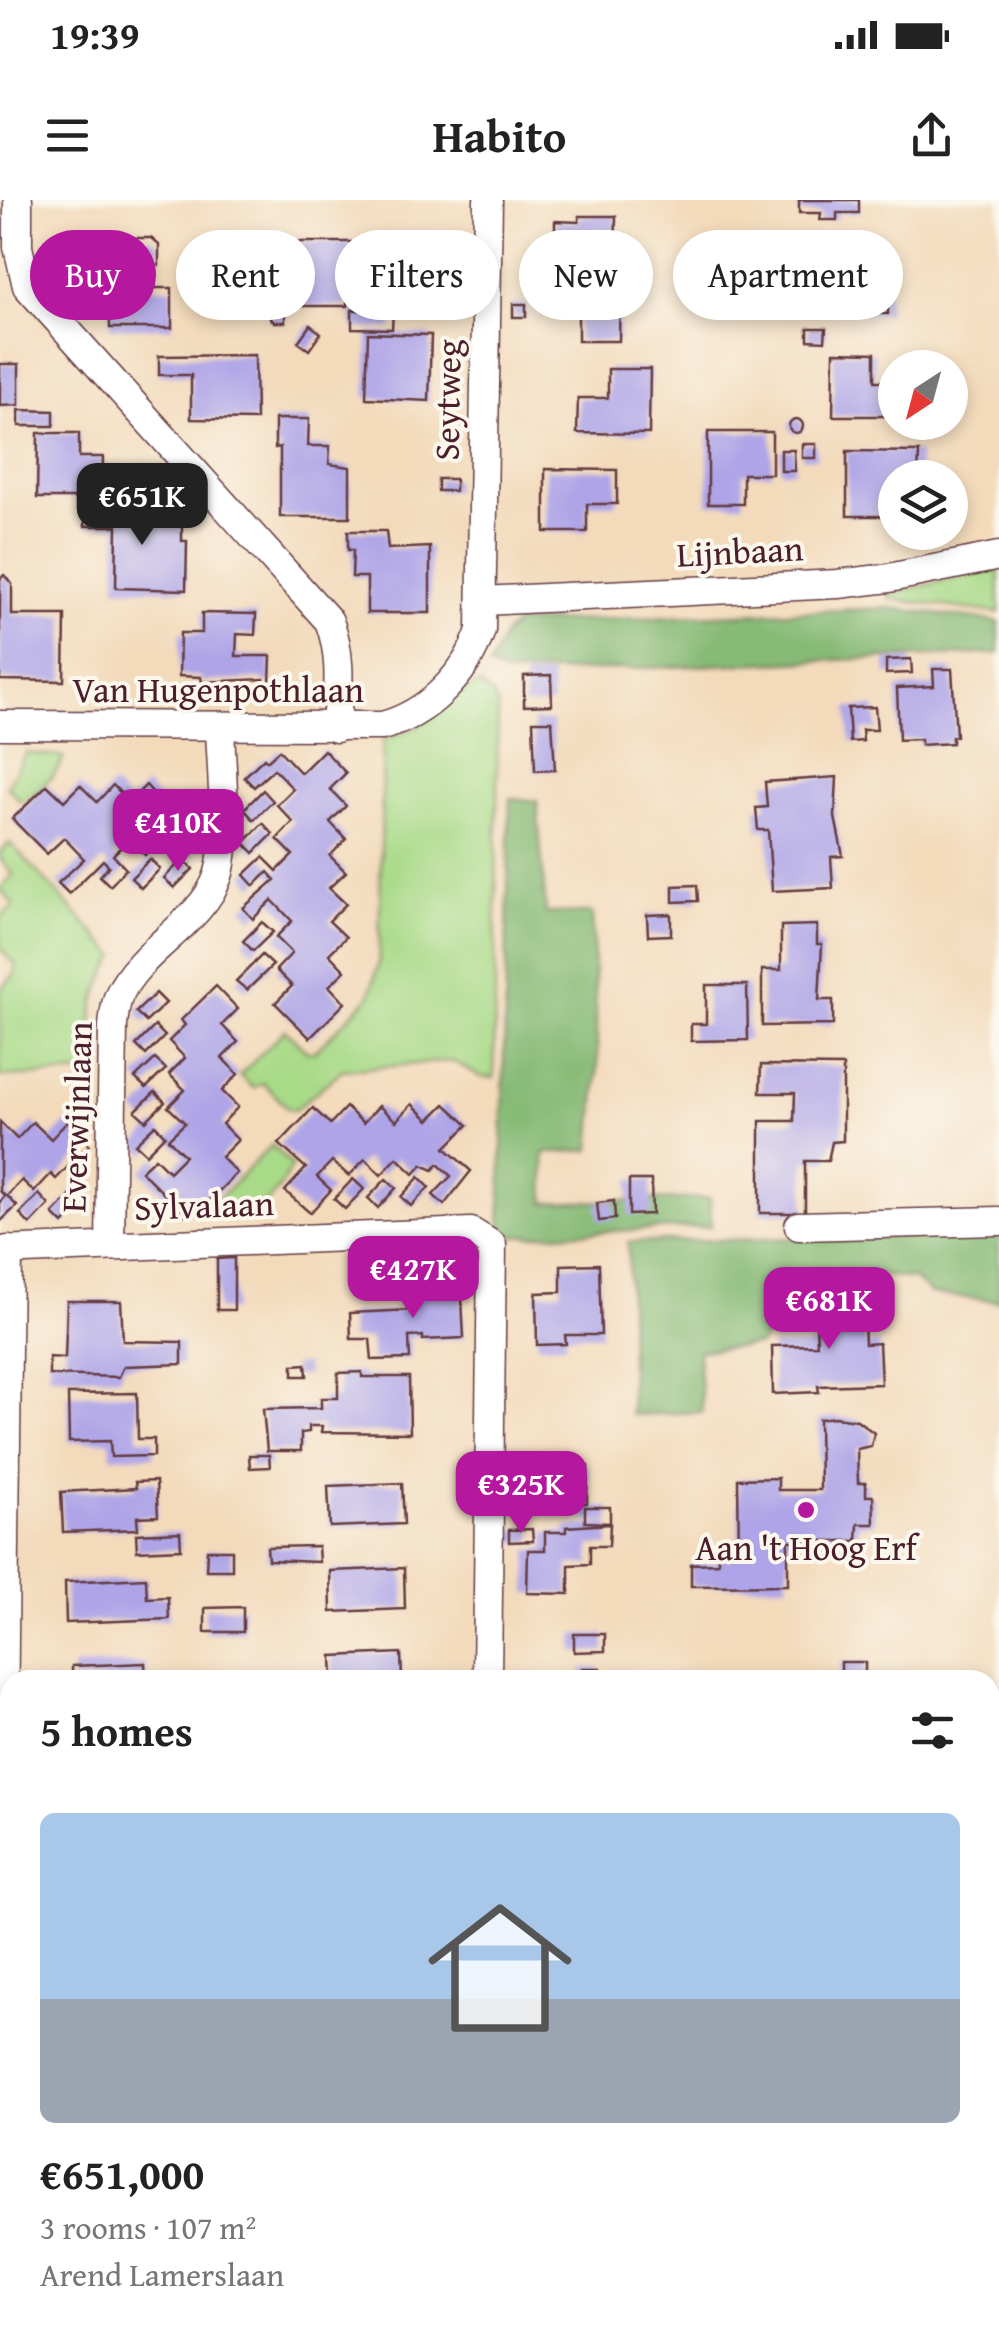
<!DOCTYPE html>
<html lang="en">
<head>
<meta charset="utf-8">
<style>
	:root { --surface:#fff; --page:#f6f6f6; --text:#222; --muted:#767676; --line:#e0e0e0; --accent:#b5179e }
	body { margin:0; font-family:"Gentium Book Plus",serif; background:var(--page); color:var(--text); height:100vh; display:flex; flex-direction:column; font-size:38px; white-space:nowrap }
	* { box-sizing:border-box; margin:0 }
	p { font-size:32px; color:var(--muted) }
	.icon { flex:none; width:55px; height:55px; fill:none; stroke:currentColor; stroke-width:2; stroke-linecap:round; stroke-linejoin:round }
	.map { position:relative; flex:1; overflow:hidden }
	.sheet { position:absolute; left:0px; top:1470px; width:1000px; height:670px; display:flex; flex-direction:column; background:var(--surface); border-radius:30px 30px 0 0; box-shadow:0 5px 15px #0003 }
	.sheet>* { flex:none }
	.hud { position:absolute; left:30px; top:30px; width:940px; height:90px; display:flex; gap:20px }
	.needle { width:65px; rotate:216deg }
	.tools { position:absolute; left:878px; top:150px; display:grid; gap:20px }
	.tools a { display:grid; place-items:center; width:90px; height:90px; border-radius:50%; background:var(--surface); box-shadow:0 5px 15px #0003; font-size:50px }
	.price { position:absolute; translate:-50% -85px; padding:0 22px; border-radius:20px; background:var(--accent); color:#fff; font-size:32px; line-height:65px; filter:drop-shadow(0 2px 5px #0008) }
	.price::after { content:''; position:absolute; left:50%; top:60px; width:30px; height:22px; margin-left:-15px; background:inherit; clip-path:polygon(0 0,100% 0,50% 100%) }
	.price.current { background:#222; color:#fff }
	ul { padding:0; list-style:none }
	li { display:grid; align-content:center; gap:20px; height:530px; padding:0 40px }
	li+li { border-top:2px solid var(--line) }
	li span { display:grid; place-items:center; height:310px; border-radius:15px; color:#555 }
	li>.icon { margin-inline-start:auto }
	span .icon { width:180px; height:180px; fill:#fffc; stroke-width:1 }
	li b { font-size:42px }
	h2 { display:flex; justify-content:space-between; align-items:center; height:120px; padding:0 40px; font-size:42px }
	.pill { padding:0 35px; border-radius:45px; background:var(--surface); box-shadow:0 5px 15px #0003; font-size:35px; line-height:90px }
	.pill.current { background:var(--accent); color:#fff }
	.status { display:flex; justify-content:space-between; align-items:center; height:70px; padding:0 50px; background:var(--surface); direction:ltr }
	.status svg { height:28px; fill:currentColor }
	header { display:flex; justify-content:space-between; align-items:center; height:130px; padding:0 40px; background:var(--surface); font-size:45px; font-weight:700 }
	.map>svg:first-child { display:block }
	.green { fill:#a9da88; stroke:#7a7c5a; stroke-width:2.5 }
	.forest { fill:#86ba74; stroke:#686c50; stroke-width:2.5 }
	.building { fill:#aea4e7 }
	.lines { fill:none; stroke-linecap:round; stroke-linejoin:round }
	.street-casing { stroke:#633b41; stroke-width:31 }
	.street { stroke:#fff; stroke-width:28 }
	.poi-dot { fill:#b5179e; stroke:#fbf7ec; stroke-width:4 }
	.labels { text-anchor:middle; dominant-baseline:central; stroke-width:8; stroke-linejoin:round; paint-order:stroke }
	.street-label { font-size:35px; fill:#4a1f2b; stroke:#fbf7ec }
	.poi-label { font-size:35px; fill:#4a1f2b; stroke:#fbf7ec }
</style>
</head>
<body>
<div class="status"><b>19:39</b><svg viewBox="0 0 49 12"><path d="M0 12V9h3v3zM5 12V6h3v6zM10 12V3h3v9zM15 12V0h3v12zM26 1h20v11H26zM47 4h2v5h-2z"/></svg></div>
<header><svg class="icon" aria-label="menu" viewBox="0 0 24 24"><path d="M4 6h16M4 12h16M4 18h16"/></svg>Habito<svg class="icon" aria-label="share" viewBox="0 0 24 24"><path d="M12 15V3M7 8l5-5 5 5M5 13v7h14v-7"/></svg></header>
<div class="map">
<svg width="999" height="2140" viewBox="0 0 999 2140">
	<rect width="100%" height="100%" fill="#fbf7ec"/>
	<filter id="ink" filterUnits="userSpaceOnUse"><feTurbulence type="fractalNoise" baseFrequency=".01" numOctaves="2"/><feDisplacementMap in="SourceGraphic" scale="20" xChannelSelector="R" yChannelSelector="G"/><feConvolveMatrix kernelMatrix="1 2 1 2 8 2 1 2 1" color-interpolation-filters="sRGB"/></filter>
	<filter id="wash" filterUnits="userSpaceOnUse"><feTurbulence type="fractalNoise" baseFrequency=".0048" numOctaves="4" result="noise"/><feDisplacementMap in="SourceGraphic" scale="40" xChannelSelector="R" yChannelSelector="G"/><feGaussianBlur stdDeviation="2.25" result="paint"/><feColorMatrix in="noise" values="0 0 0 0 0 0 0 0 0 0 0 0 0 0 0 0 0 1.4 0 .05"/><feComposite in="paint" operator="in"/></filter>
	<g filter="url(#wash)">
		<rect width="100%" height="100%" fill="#f3dabb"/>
		<g class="green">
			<polygon points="991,371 999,371 999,413 890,399 889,393"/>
			<path d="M480 485 493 495 498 507 494 878 481 877 452 861 342 870 295 910 289 909 263 883 253 888 240 875 285 830 308 852H314L369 797 379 762 383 539C400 535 414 530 428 520 445 508 459 487 480 485Z"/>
			<path d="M26 553 64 557C56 576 39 592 21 602L7 586Z"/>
			<path d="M10 643 116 756C88 801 91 822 92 873L0 877V790L15 774 16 765 0 749V718L14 705 0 689 13 674 0 659V652Z"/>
			<path d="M272 945 292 965C283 985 264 1016 238 1013 231 1013 222 1005 215 1002Z"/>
		</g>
		<g class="forest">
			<polygon points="889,408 999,422 999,453 505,474 489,467 505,433 517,423"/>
			<polygon points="510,598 537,601 546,713 592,713 598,866 591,950 544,953 545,1003 710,998 711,1026 500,1037"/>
			<polygon points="999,1034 999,1101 931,1094 914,1079 819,1068 775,1078 779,1119 759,1145 698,1151 702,1212 631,1215 628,1042"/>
		</g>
		<g id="blocks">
			<g class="building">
				<polygon points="799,0 859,0 859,13 837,13 837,20 820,20 821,13 799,13"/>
				<polygon points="579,16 616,16 615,59 628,59 627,83 620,83 619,141 578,141 578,80 582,80 582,61 555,60 555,21 579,22"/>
				<polygon points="125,38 151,38 159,45 159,65 154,65 154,88 172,88 172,128 110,128 109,46 125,46"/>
				<polygon points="284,42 351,42 347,106 285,106 285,122 274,122 259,105 259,85 284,85"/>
				<polygon points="817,49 859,50 858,77 888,78 888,114 816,112"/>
				<rect x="513" y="104" width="13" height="13"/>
				<polygon points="352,110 393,110 392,129 352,128"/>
				<polygon points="310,125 321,133 309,150 298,142"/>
				<polygon points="808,128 826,128 825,141 808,140"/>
				<polygon points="368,133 431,135 429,201 366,198"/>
				<polygon points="834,152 875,153 875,181 895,181 895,216 833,216"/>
				<polygon points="255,155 256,220 191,219 191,175 159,175 159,156"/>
				<polygon points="0,164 19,164 19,205 0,206"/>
				<polygon points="608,169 650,169 649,234 577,233 578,198 608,198"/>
				<polygon points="19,210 54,211 54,226 19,226"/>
				<circle cx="796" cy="226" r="7"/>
				<polygon points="275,219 309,219 308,246 330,246 329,264 350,267 350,317 280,317 280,247 275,248"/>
				<polygon points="708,232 772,232 772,274 743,274 743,304 708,304"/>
				<polygon points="38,233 79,233 79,257 103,257 102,298 37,298"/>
				<rect x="802" y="244" width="14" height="14"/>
				<polygon points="781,250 794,250 795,271 781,271"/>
				<polygon points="847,251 919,252 918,278 895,278 895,287 889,287 889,316 847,316"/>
				<polygon points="545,269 617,270 617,304 587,304 587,332 545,332"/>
				<rect x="438" y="279" width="17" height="12"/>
				<polygon points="85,302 137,303 137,325 182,326 182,341 187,341 186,390 116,388 117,326 85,326"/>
				<polygon points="348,331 386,331 388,349 430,347 430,413 367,413 367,377 352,377 353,350 348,350"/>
				<polygon points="4,375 12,384 12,415 65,415 64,481 0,480 0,379"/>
				<polygon points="202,413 256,414 255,435 237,434 236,456 271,456 270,483 264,483 264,479 202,482 201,477 179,476 180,433 202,433"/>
				<polygon points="911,459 912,473 886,474 886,460"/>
				<polygon points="933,469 952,469 956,536 952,537 952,543 921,545 921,539 899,540 897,488 934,486"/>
				<polygon points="551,475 552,505 524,506 524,476"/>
				<polygon points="875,507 877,530 862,530 863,541 850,542 848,508"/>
				<polygon points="533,521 552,521 555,570 535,571"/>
				<polygon points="279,550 301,573 324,550 346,573 330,589 346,606 330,622 346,639 330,656 346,672 329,688 346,704 329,721 346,737 329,754 345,771 329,786 345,803 310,838 275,803 292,786 276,770 292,753 276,737 292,721 272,700 253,719 243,708 275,680 268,672 254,686 244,675 263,657 277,671 293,655 277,639 293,622 277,605 293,589 274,569 254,587 244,577 264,558 267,561"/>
				<polygon points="837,577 835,617 843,656 831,657 833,688 772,691 768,630 758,630 756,608 767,607 765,582"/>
				<polygon points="47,585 64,601 80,585 97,602 113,585 129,602 146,585 162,603 168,598 190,620 162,648 157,644 145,655 129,639 113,655 126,669 110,686 100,676 109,666 103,660 69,694 58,683 84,659 64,638 47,654 12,619"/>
				<polygon points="263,590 273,601 254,620 244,609"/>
				<polygon points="263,623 273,634 254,653 244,643"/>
				<polygon points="150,659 160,669 141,688 131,678"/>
				<polygon points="183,659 193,669 174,688 164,678"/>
				<polygon points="697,685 698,701 673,702 673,686"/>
				<polygon points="671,714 671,735 648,736 647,715"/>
				<polygon points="262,722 273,732 253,751 243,741"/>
				<polygon points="817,725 817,744 822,744 819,800 833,800 833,825 762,826 762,770 781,770 781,726"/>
				<polygon points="262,755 273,765 247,790 236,781"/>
				<polygon points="706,785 747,785 748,840 691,841 691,824 706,824"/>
				<polygon points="216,786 238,809 222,825 238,842 222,858 238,874 222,891 238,907 222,924 238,940 221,957 237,973 203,1007 197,1002 185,1015 141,971 155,958 169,972 185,956 168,939 185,923 168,907 185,890 169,874 185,858 169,841 185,825 181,820"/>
				<polygon points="156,793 166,803 146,822 136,812"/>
				<polygon points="155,826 165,836 146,855 136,845"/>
				<polygon points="155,859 166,869 146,888 135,878"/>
				<polygon points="761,865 843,866 843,941 832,942 828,961 805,961 805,1013 760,1013 760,921 794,921 795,893 760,893"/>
				<polygon points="155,892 165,902 146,921 135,911"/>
				<polygon points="412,904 429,920 445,904 468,925 445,948 471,971 444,1005 433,995 451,976 438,964 433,970 422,965 414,974 397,958 381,975 365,959 349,976 332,961 317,977 331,990 310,1013 285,991 306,968 279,944 313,908 330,924 346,907 363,923 379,906 396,921"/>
				<polygon points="0,922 17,939 33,922 51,939 67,922 89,945 56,979 51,974 34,992 22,980 7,996 17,1006 0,1022 0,1002 5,996 0,991"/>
				<polygon points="155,925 165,935 146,954 135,944"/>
				<polygon points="419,977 429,987 411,1006 401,997"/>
				<polygon points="353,979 364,989 345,1009 334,999"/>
				<polygon points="386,979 396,988 378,1008 368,998"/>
				<polygon points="629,980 651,980 652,1014 629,1015"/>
				<polygon points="39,994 49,1005 30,1025 20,1014"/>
				<polygon points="72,994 82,1005 63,1024 53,1014"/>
				<polygon points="614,1001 615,1019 599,1021 597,1003"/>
				<polygon points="234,1058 234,1110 217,1110 217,1059"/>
				<polygon points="599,1064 601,1135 565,1135 566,1144 537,1145 536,1093 561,1092 561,1065"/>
				<polygon points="461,1079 464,1138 423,1140 423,1136 409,1137 410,1159 372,1160 370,1139 351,1139 350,1113 412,1110 412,1100 421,1097 421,1081"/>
				<polygon points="863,1097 865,1144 879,1143 881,1184 818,1186 819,1192 773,1194 772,1146 817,1145 815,1099"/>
				<polygon points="67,1101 121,1101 123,1141 182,1142 182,1164 124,1166 119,1177 49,1175 49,1157 65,1158"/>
				<polygon points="306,1164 307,1176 293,1176 293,1165"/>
				<polygon points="362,1172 362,1177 409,1177 410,1233 321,1232 322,1226 309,1226 309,1232 301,1233 301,1251 267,1251 263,1209 321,1208 321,1198 338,1198 338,1173"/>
				<polygon points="137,1193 138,1239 154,1239 154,1256 111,1257 110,1241 69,1242 68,1194"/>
				<polygon points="834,1217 857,1220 874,1233 871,1246 857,1249 858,1283 866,1283 866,1296 873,1296 874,1324 858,1324 857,1341 788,1341 788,1385 691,1386 691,1364 718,1363 718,1354 739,1354 738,1279 778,1278 778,1290 820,1290 819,1219"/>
				<polygon points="249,1255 269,1255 270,1267 250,1268"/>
				<polygon points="527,1266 588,1266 587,1303 527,1304"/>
				<polygon points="156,1281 158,1316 137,1317 138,1329 63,1332 61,1292 136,1288 135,1282"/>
				<polygon points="402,1283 404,1324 330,1327 328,1286"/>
				<polygon points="585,1307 610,1307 610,1323 585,1322"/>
				<polygon points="610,1324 609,1346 590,1346 590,1364 569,1365 569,1394 527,1393 528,1350 545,1350 545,1332 566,1332 566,1327"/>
				<polygon points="532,1329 533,1341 509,1342 509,1330"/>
				<polygon points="180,1332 181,1349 137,1351 136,1334"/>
				<polygon points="318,1346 319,1362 268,1360 267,1347"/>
				<polygon points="207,1350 232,1350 232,1370 206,1370"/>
				<polygon points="404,1368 405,1409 331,1412 330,1371"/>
				<polygon points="146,1378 147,1398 168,1397 169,1419 66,1423 65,1382"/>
				<polygon points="243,1407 243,1432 205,1432 205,1408"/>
				<polygon points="574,1434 605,1434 605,1451 574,1452"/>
				<polygon points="401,1453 402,1480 333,1480 332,1456"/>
				<rect x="841" y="1462" width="24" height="18"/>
				<polygon points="145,1463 146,1480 72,1480 72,1466"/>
				<rect x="582" y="1468" width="18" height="12"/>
				<rect x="0" y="1700" width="10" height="88"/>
				<polygon points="0,1996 10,1996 10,2061 0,2060"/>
				<polygon points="902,2135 916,2135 916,2140 881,2140 881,2136"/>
			</g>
		</g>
	</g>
	<g filter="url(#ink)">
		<use href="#blocks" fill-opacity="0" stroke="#633b41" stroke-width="2.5"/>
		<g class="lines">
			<g class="street-casing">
				<g id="street">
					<path d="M18 0V47L27 86 329 421C343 457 338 491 336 528"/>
					<polyline points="482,401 838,384 889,378 999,356"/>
					<path d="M0 525 382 526C427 514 466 476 481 430L488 0"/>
					<polyline points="799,1026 999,1021"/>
					<path d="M110 1046 113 826C114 816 115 804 119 795 140 749 202 723 218 676 229 644 221 565 220 528"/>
					<polyline points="0,1051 471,1032 492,1045 487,1480"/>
					<polyline points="2,1632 8,1050"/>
					<polyline points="990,2087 999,2086"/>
					<polyline points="0,2133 77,2130"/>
				</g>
			</g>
			<use href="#street" class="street"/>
		</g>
	</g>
	<circle class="poi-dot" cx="806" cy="1310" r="10"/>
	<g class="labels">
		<g class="street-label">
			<text transform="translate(447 200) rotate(-89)">Seytweg</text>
			<text transform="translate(740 351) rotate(-3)">Lijnbaan</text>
			<text x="218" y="489">Van Hugenpothlaan</text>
			<text transform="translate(76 917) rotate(-88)">Everwijnlaan</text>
			<text transform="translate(204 1005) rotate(-2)">Sylvalaan</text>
		</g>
		<g class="poi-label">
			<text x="806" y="1347">Aan 't Hoog Erf</text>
		</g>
	</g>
</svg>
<div class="tools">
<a><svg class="needle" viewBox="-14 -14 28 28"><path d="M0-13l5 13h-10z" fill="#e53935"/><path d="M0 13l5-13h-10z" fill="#767676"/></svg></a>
<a><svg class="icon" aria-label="layers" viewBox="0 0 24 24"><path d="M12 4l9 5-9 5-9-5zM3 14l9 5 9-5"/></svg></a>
</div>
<b class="price current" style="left:142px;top:348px">€651K</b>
<b class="price" style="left:178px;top:674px">€410K</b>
<b class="price" style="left:413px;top:1121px">€427K</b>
<b class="price" style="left:829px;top:1152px">€681K</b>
<b class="price" style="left:521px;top:1336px">€325K</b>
<div class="hud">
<a class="pill current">Buy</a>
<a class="pill">Rent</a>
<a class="pill">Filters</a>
<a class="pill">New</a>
<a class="pill">Apartment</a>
</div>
<section class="sheet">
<h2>5 homes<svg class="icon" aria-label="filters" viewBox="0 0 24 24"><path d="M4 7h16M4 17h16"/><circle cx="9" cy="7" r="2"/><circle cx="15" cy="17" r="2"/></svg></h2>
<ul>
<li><span style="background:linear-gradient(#a9c7e8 60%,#9aa5b1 0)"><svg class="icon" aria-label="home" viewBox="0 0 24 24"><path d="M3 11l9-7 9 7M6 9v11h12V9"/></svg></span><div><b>€651,000</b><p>3 rooms · 107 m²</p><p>Arend Lamerslaan</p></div></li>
</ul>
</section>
</div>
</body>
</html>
